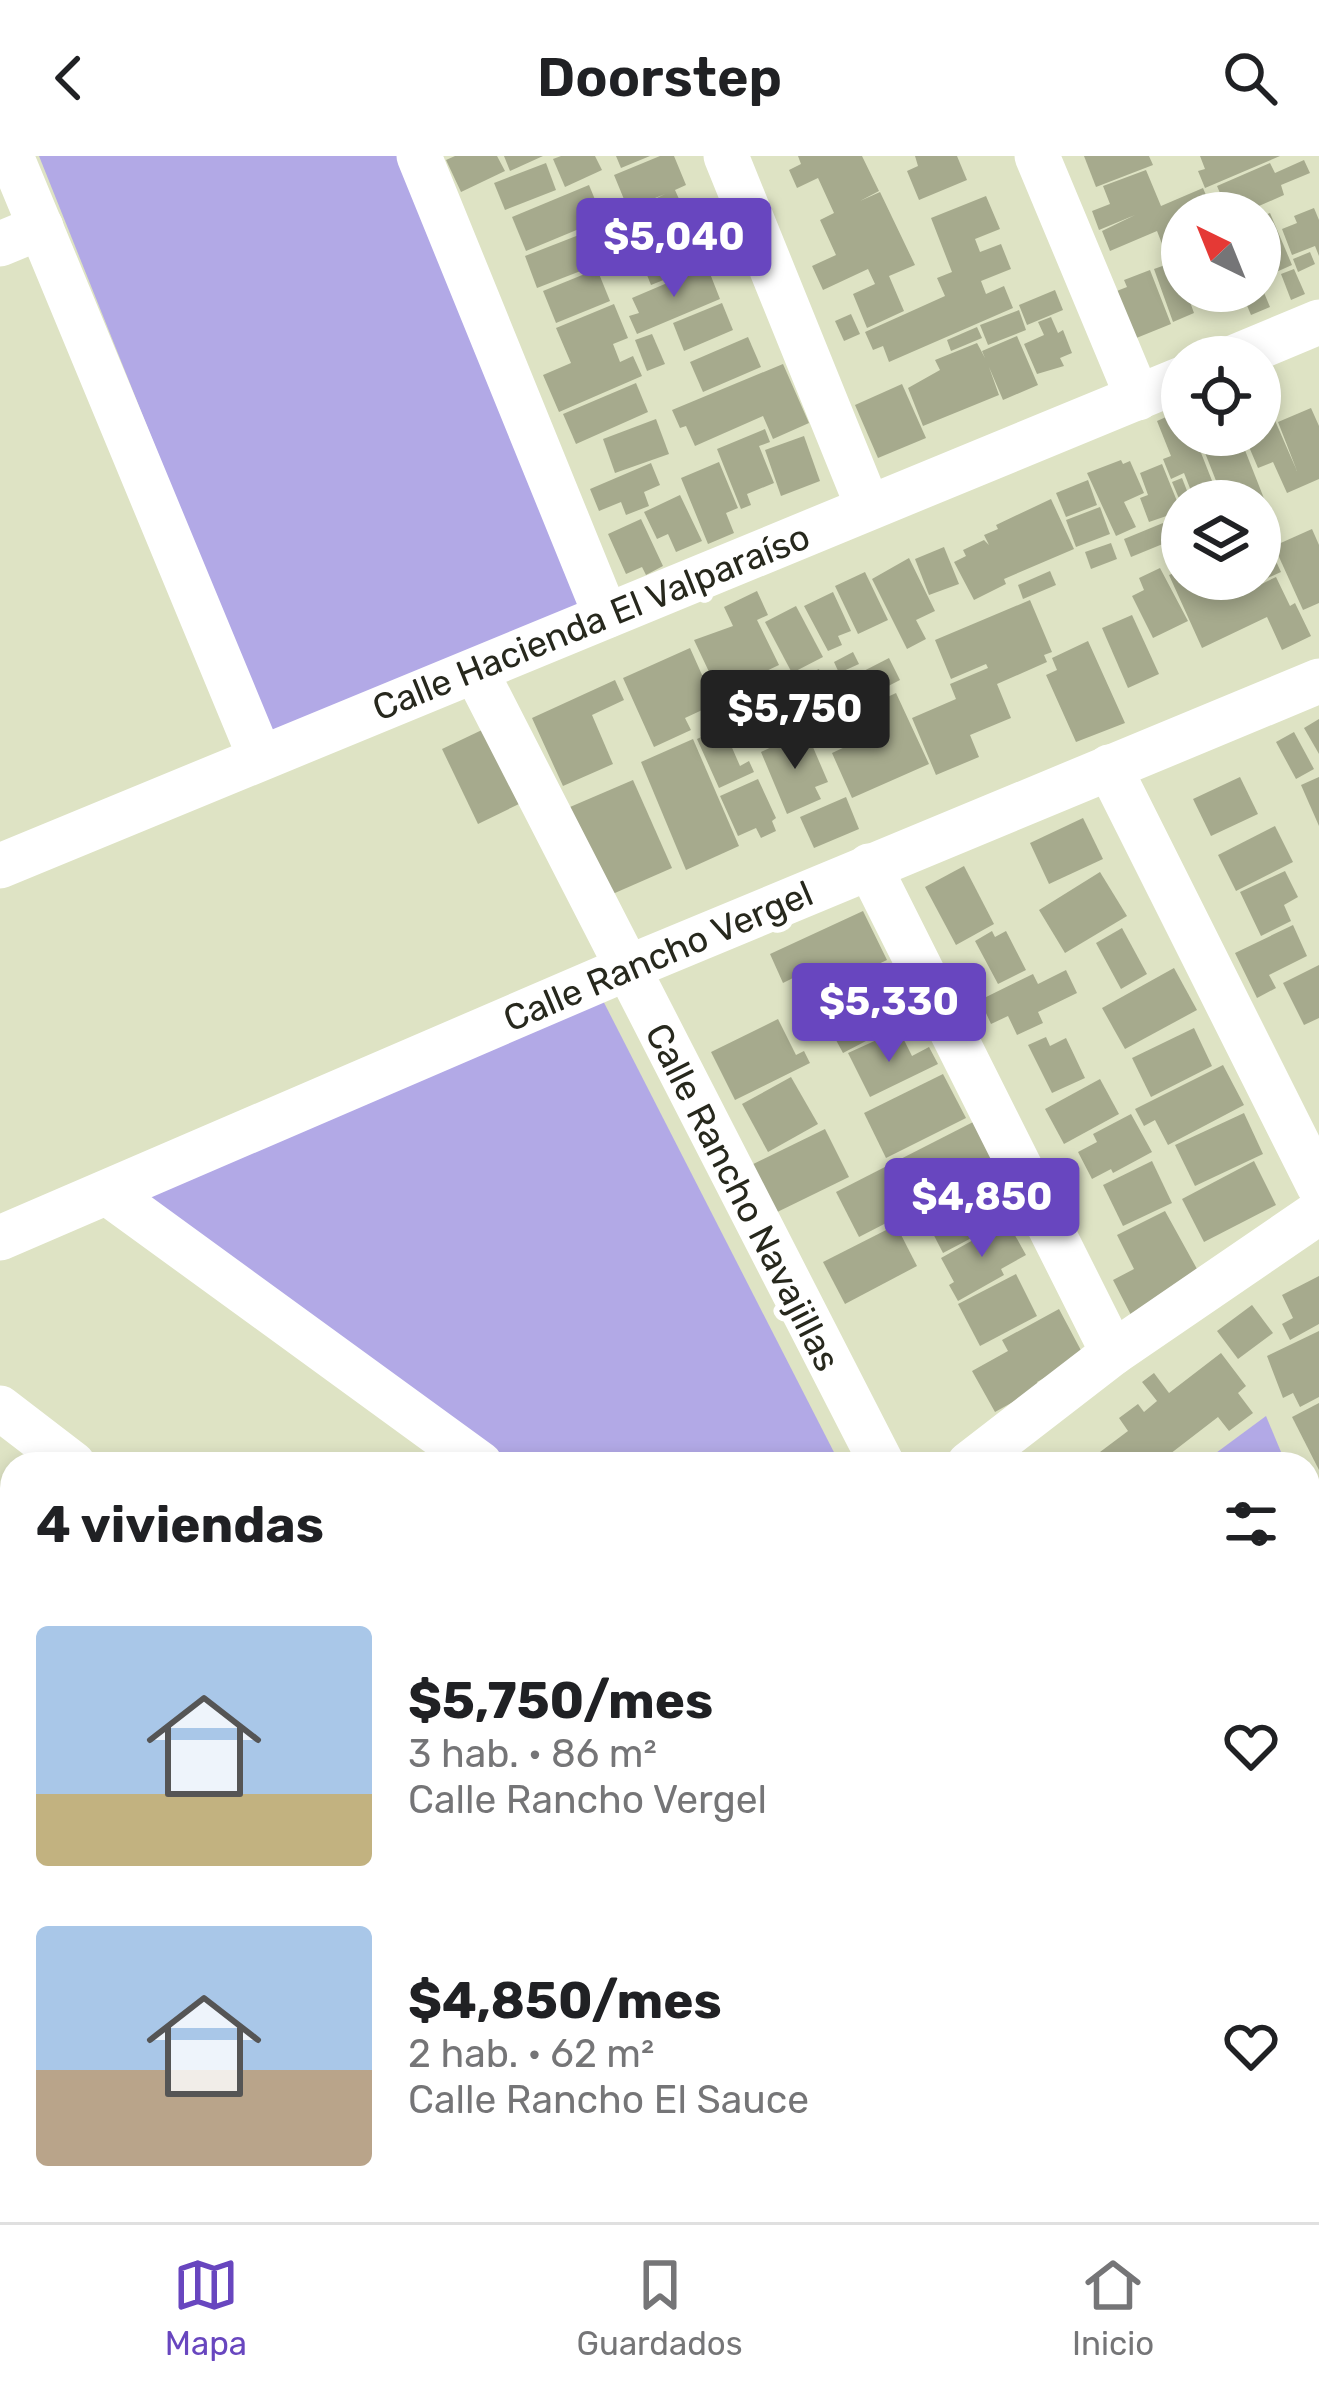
<!DOCTYPE html>
<html lang="es">
<head>
<meta charset="utf-8">
<style>
	:root { --surface:#fff; --page:#f6f6f6; --text:#202124; --muted:#757577; --line:#e0e0e0; --accent:#6846bf }
	body { margin:0; font-family:Rubik,sans-serif; background:var(--page); color:var(--text); height:100vh; display:flex; flex-direction:column; font-size:45px; white-space:nowrap }
	* { box-sizing:border-box; margin:0 }
	p { font-size:39px; color:var(--muted) }
	.icon { flex:none; width:66px; height:66px; fill:none; stroke:currentColor; stroke-width:2; stroke-linecap:round; stroke-linejoin:round }
	.map { position:relative; flex:1; overflow:hidden }
	.details { position:absolute; left:0px; top:1296px; width:1320px; height:771px; display:flex; flex-direction:column; background:var(--surface); border-radius:36px 36px 0 0; box-shadow:0 6px 18px #0003 }
	.details>* { flex:none }
	.needle { width:78px; rotate:317deg }
	.controls { position:absolute; left:1161px; top:36px; display:grid; gap:24px }
	.controls a { display:grid; place-items:center; width:120px; height:120px; border-radius:50%; background:var(--surface); box-shadow:0 6px 18px #0003; font-size:60px }
	.price { position:absolute; translate:-50% -102px; padding:0 27px; border-radius:12px; background:var(--accent); color:#fff; font-size:39px; line-height:78px; filter:drop-shadow(0 3px 6px #0008) }
	.price::after { content:''; position:absolute; left:50%; top:72px; width:36px; height:27px; margin-left:-18px; background:inherit; clip-path:polygon(0 0,100% 0,50% 100%) }
	.price.on { background:#222; color:#fff }
	ul { padding:0; list-style:none }
	li { display:flex; align-items:center; gap:36px; height:300px; padding:0 36px }
	li span { display:grid; place-items:center; flex:none; width:336px; height:240px; border-radius:12px; color:#555 }
	li>.icon { margin-inline-start:auto }
	span .icon { width:144px; height:144px; fill:#fffc; stroke-width:1 }
	li b { font-size:51px }
	h2 { display:flex; justify-content:space-between; align-items:center; height:144px; padding:0 36px; font-size:51px }
	header { display:flex; justify-content:space-between; align-items:center; height:156px; padding:0 36px; background:var(--surface); font-size:54px; font-weight:600 }
	.tab-bar { display:flex; justify-content:space-around; align-items:center; height:168px; border-top:3px solid var(--line); background:var(--surface); font-size:33px; color:var(--muted) }
	.tab-bar a { display:grid; justify-items:center; gap:6px }
	.tab-bar .on { color:var(--accent) }
	.map>svg:first-child { display:block }
	.built { fill:#d2d7b2 }
	.green { fill:#b2a9e6 }
	.building { fill:#a6aa8d }
	.lines { fill:none; stroke-linecap:round; stroke-linejoin:round }
	.minor { stroke:#fff; stroke-width:45 }
	.major { stroke:#fff; stroke-width:57 }
	.labels { text-anchor:middle; dominant-baseline:central; stroke-width:12; stroke-linejoin:round; paint-order:stroke }
	.street-label { font-size:36px; fill:#27281d; stroke:#fff }
</style>
</head>
<body>
<header><svg class="icon" aria-label="back" viewBox="0 0 24 24"><path d="M15 5l-7 7 7 7"/></svg>Doorstep<svg class="icon" aria-label="search" viewBox="0 0 24 24"><circle cx="10" cy="10" r="6"/><path d="M15 15l6 6"/></svg></header>
<div class="map">
<svg width="1319" height="2066" viewBox="0 0 1319 2066">
	<rect width="100%" height="100%" fill="#dee3c4"/>
	<polygon class="built" points="12,1976 12,2055 111,2055 120,2066 0,2066 0,1985"/>
	<g class="green">
		<polygon points="39,0 406,0 587,452 273,585"/>
		<polygon points="595,829 840,1308 502,1308 134,1043"/>
		<polygon points="1266,1260 1286,1308 1201,1308"/>
		<polygon points="673,2055 1091,2055 1100,2066 688,2066"/>
	</g>
	<g class="building">
		<polygon points="455,0 497,0 505,15 461,36 446,4"/>
		<polygon points="504,0 543,0 510,15"/>
		<polygon points="561,0 595,0 602,14 565,31 553,3"/>
		<polygon points="616,0 650,0 621,12"/>
		<polygon points="660,0 674,0 686,29 675,34 692,72 650,90 634,53 665,38 628,53 614,19"/>
		<polygon points="798,0 862,0 879,35 860,45 880,36 915,109 889,120 904,155 867,172 853,138 875,128 868,113 823,134 812,110 836,99 820,64 834,57 818,22 797,32 789,14 801,8"/>
		<polygon points="915,0 957,0 967,24 919,44 907,15 918,10"/>
		<polygon points="1084,0 1149,0 1153,9 1096,31"/>
		<polygon points="1200,0 1280,0 1205,32 1198,15 1205,13"/>
		<polygon points="1304,4 1310,17 1281,29 1284,39 1243,57 1213,57 1210,50 1223,44 1217,30 1270,7 1275,17"/>
		<polygon points="546,7 556,34 505,54 494,27"/>
		<polygon points="1146,14 1161,50 1203,32 1208,44 1192,50 1195,57 1182,57 1182,85 1164,93 1157,75 1110,95 1102,75 1135,59 1099,74 1092,55 1110,48 1103,30"/>
		<polygon points="589,29 603,63 526,95 512,61"/>
		<polygon points="986,40 1000,73 975,83 980,96 1001,88 1011,113 981,125 986,138 1004,130 1013,152 889,206 883,190 873,194 865,176 945,140 937,122 952,116 931,62"/>
		<polygon points="1314,52 1319,64 1319,100 1315,90 1292,99 1282,73 1297,67 1294,60"/>
		<polygon points="1270,57 1292,109 1260,123 1260,61"/>
		<polygon points="621,58 636,90 616,100 602,67"/>
		<polygon points="727,64 737,88 714,97 705,72"/>
		<polygon points="584,77 596,109 537,132 525,100"/>
		<polygon points="694,77 706,107 651,129 639,99"/>
		<polygon points="1310,96 1315,108 1298,116 1293,103"/>
		<polygon points="1182,103 1182,135 1186,135 1194,157 1173,166 1154,113"/>
		<polygon points="707,110 720,143 637,178 629,160 639,157 632,142"/>
		<polygon points="597,113 610,145 556,167 543,135"/>
		<polygon points="1294,113 1305,138 1291,144 1281,118"/>
		<polygon points="1150,114 1171,168 1129,185 1109,138 1127,131 1124,124"/>
		<polygon points="1260,127 1270,151 1251,159 1243,140 1221,149 1216,135 1260,135"/>
		<polygon points="1055,134 1063,154 1027,169 1019,149"/>
		<polygon points="722,147 733,174 684,195 673,167"/>
		<polygon points="614,148 628,182 613,188 620,206 633,200 642,220 559,256 543,219 571,207 556,172"/>
		<polygon points="1019,154 1026,174 988,189 980,169"/>
		<polygon points="851,158 860,178 844,185 835,165"/>
		<polygon points="1051,161 1058,177 1063,174 1072,197 1060,202 1064,210 1037,218 1024,188 1044,179 1038,166"/>
		<polygon points="977,171 982,182 951,195 947,184"/>
		<polygon points="652,178 665,208 647,215 635,184"/>
		<polygon points="1017,180 1038,229 1003,244 989,211 999,239 923,270 908,232 940,214 935,204 977,187 985,202 982,195"/>
		<polygon points="748,181 761,211 703,236 690,206"/>
		<polygon points="783,208 809,267 773,283 763,260 695,290 686,270 680,272 672,254"/>
		<polygon points="636,227 648,256 576,288 563,258"/>
		<polygon points="902,228 926,282 878,302 855,249"/>
		<polygon points="1311,252 1319,270 1319,323 1287,337 1273,306 1258,312 1244,279 1260,279 1260,257 1270,253 1297,315 1278,266"/>
		<polygon points="1182,254 1182,279 1194,279 1220,345 1195,345 1184,317 1171,323 1163,303 1171,300 1157,265"/>
		<polygon points="656,263 669,298 615,317 603,283"/>
		<polygon points="765,273 770,286 759,290 774,327 747,338 751,349 741,353 717,293"/>
		<polygon points="1198,279 1239,279 1265,345 1224,345"/>
		<polygon points="804,280 820,325 781,340 765,294"/>
		<polygon points="1121,304 1123,308 1130,305 1144,337 1124,346 1136,371 1116,380 1087,317"/>
		<polygon points="719,306 738,352 726,357 734,377 708,388 681,322"/>
		<polygon points="651,307 660,329 644,336 649,350 626,359 621,346 599,355 590,333"/>
		<polygon points="1162,308 1181,355 1149,366 1140,342 1148,339 1140,317"/>
		<polygon points="1182,322 1191,345 1180,345 1172,326"/>
		<polygon points="1088,324 1097,349 1066,361 1056,337"/>
		<polygon points="680,339 702,385 676,396 668,378 657,383 644,356"/>
		<polygon points="1051,343 1074,393 1004,423 1006,428 974,444 954,406 966,400 963,394 984,384 989,389 984,379 998,373 996,369"/>
		<polygon points="1100,351 1110,378 1076,391 1066,364"/>
		<polygon points="641,363 663,410 646,419 642,411 626,418 608,378"/>
		<polygon points="1163,367 1170,385 1131,401 1124,383"/>
		<polygon points="1312,373 1319,389 1319,447 1303,454 1274,390"/>
		<polygon points="1266,384 1281,416 1232,438 1225,423 1260,423 1260,387"/>
		<polygon points="1111,387 1117,403 1091,413 1085,396"/>
		<polygon points="944,391 959,428 929,439 915,403"/>
		<polygon points="909,402 935,455 916,464 926,483 907,493 872,423"/>
		<polygon points="1160,412 1188,465 1153,482 1132,440 1144,434 1139,422"/>
		<polygon points="1182,414 1182,423 1221,423 1230,443 1276,421 1290,450 1295,447 1311,480 1282,494 1267,461 1202,492 1169,419"/>
		<polygon points="1050,415 1056,429 1023,443 1018,429"/>
		<polygon points="865,416 888,464 858,478 835,430"/>
		<polygon points="757,435 768,459 757,464 779,509 719,537 694,484 733,470 724,451"/>
		<polygon points="833,436 851,475 838,480 842,489 828,495 804,450"/>
		<polygon points="1030,444 1052,496 1044,499 1047,506 997,528 1011,562 970,579 979,601 936,619 912,562 956,543 950,528 988,512 986,508 951,523 935,484"/>
		<polygon points="796,450 823,501 792,517 765,466"/>
		<polygon points="1132,459 1159,518 1128,532 1102,472"/>
		<polygon points="1088,485 1125,567 1076,586 1046,519 1057,514 1052,502"/>
		<polygon points="690,492 715,548 685,562 691,574 654,591 623,522"/>
		<polygon points="853,496 859,508 839,517 834,506"/>
		<polygon points="889,502 900,524 863,543 852,521"/>
		<polygon points="819,513 824,526 805,534 800,521"/>
		<polygon points="615,524 624,544 592,559 613,608 563,630 532,562"/>
		<polygon points="896,537 929,608 852,642 832,597 862,583 851,558"/>
		<polygon points="1319,563 1319,598 1304,572"/>
		<polygon points="723,571 740,610 749,605 754,616 719,632 697,583"/>
		<polygon points="484,573 519,648 478,668 442,593"/>
		<polygon points="806,575 828,626 815,631 821,643 787,658 761,596"/>
		<polygon points="1294,576 1314,613 1296,623 1276,586"/>
		<polygon points="693,583 739,690 686,714 641,606"/>
		<polygon points="1240,621 1258,658 1211,680 1193,643"/>
		<polygon points="1319,621 1319,670 1301,629"/>
		<polygon points="758,623 776,662 772,665 776,675 761,682 756,672 738,680 720,640"/>
		<polygon points="633,624 672,712 608,740 570,651"/>
		<polygon points="846,641 859,673 814,692 800,661"/>
		<polygon points="1083,662 1103,703 1049,728 1030,687"/>
		<polygon points="1275,670 1293,706 1236,735 1218,699"/>
		<polygon points="964,710 994,768 956,789 925,731"/>
		<polygon points="1285,715 1298,741 1284,749 1291,765 1261,780 1240,736"/>
		<polygon points="1100,716 1127,760 1065,797 1039,754"/>
		<polygon points="863,755 887,804 810,840 801,818 783,827 770,798"/>
		<polygon points="1293,769 1307,800 1269,819 1276,832 1257,842 1235,797"/>
		<polygon points="1122,772 1147,818 1121,833 1096,787"/>
		<polygon points="992,775 995,781 1006,775 1026,814 998,828 975,785"/>
		<polygon points="884,809 910,862 843,897 836,884 846,879 832,853 823,858 816,845"/>
		<polygon points="1319,809 1319,862 1304,869 1283,827"/>
		<polygon points="1174,812 1197,854 1125,893 1102,852"/>
		<polygon points="1066,814 1077,837 1038,856 1043,867 1017,879 1008,860 991,868 980,844 1033,818 1038,828"/>
		<polygon points="778,863 796,899 804,895 810,907 735,944 711,896"/>
		<polygon points="1194,872 1212,910 1151,941 1132,902"/>
		<polygon points="1046,881 1050,890 1066,882 1085,922 1052,937 1028,889"/>
		<polygon points="881,882 886,893 904,884 912,900 929,891 938,908 870,941 848,897"/>
		<polygon points="1223,909 1244,949 1168,989 1155,964 1144,970 1135,953"/>
		<polygon points="943,918 966,962 886,1002 864,957"/>
		<polygon points="791,921 818,968 768,996 742,948"/>
		<polygon points="1100,923 1119,958 1064,988 1045,953"/>
		<polygon points="1244,957 1263,998 1195,1030 1175,989"/>
		<polygon points="1131,958 1152,996 1113,1017 1111,1013 1092,1023 1078,996 1097,986 1093,978"/>
		<polygon points="977,964 999,1009 859,1081 836,1036"/>
		<polygon points="825,973 849,1021 765,1062 741,1014"/>
		<polygon points="1152,1005 1172,1047 1123,1070 1103,1029"/>
		<polygon points="1254,1005 1276,1049 1204,1086 1182,1043"/>
		<polygon points="998,1023 1017,1058 943,1097 925,1062"/>
		<polygon points="1165,1055 1202,1122 1131,1159 1113,1124 1134,1113 1117,1079"/>
		<polygon points="1007,1065 1026,1099 1001,1113 1004,1119 958,1145 949,1129 954,1126 941,1102"/>
		<polygon points="896,1069 917,1110 845,1148 823,1106"/>
		<polygon points="1016,1118 1037,1160 980,1190 958,1148"/>
		<polygon points="1319,1120 1319,1168 1290,1184 1282,1168 1293,1162 1282,1139"/>
		<polygon points="1252,1149 1273,1177 1238,1203 1217,1175"/>
		<polygon points="1059,1153 1084,1200 1037,1226 1040,1231 995,1256 972,1215 1008,1195 1002,1184"/>
		<polygon points="1319,1175 1319,1241 1300,1251 1293,1237 1283,1242 1267,1200"/>
		<polygon points="1221,1197 1246,1230 1238,1237 1253,1257 1229,1275 1218,1261 1157,1308 1091,1308 1088,1305 1128,1275 1119,1262 1138,1248 1144,1256 1157,1245 1142,1226 1154,1217 1169,1237"/>
		<polygon points="1319,1247 1319,1314 1292,1261"/>
		<polygon points="1308,1354 1319,1375 1319,1516 1308,1503"/>
		<polygon points="1308,1512 1319,1527 1319,1595 1308,1602"/>
		<polygon points="1319,1615 1319,1678 1308,1665 1308,1624"/>
		<polygon points="1308,1672 1319,1684 1319,1696 1308,1705"/>
		<polygon points="1319,1912 1319,1985 1308,1993 1308,1919"/>
		<polygon points="1308,2045 1319,2059 1319,2066 1282,2066 1274,2055 1308,2055"/>
		<polygon points="1106,2055 1141,2055 1151,2066 1117,2066"/>
		<polygon points="1149,2055 1236,2055 1244,2063 1240,2066 1160,2066"/>
	</g>
	<g class="lines">
		<g class="minor">
			<polyline points="11,0 260,601"/>
			<polyline points="419,0 606,460"/>
			<polyline points="726,0 868,351"/>
			<polyline points="1037,0 1138,242"/>
			<polyline points="0,88 41,71"/>
			<polyline points="1235,201 1319,166"/>
			<polyline points="476,516 882,1308"/>
			<polyline points="1109,611 1319,1030"/>
			<polyline points="0,710 1182,223"/>
			<polyline points="869,710 1113,1197"/>
			<polyline points="109,1038 480,1308"/>
			<polyline points="0,1082 625,813 1319,525"/>
			<polyline points="0,1252 73,1308"/>
			<polyline points="969,1308 1113,1197 1319,1056"/>
			<polyline points="1308,1840 1319,1805"/>
			<polyline points="0,1958 12,1950"/>
			<polyline points="207,2055 215,2066"/>
			<polyline points="748,2055 762,2066"/>
		</g>
		<g class="major">
			<polyline points="0,1595 12,1604"/>
			<polyline points="0,1687 12,1696"/>
			<polyline points="480,2055 495,2066"/>
			<polyline points="618,2055 632,2066"/>
		</g>
	</g>
	<g class="labels">
		<g class="street-label">
			<text transform="translate(591 466) rotate(-22)">Calle Hacienda El Valparaíso</text>
			<text transform="translate(658 800) rotate(-23)">Calle Rancho Vergel</text>
			<text transform="translate(743 1041) rotate(63)">Calle Rancho Navajillas</text>
		</g>
	</g>
</svg>
<div class="controls">
<a><svg class="needle" viewBox="-14 -14 28 28"><path d="M0-13l5 13h-10z" fill="#e53935"/><path d="M0 13l5-13h-10z" fill="#757577"/></svg></a>
<a><svg class="icon" aria-label="locate" viewBox="0 0 24 24"><circle cx="12" cy="12" r="6"/><path d="M12 2v4M12 18v4M2 12h4M18 12h4"/></svg></a>
<a><svg class="icon" aria-label="layers" viewBox="0 0 24 24"><path d="M12 4l9 5-9 5-9-5zM3 14l9 5 9-5"/></svg></a>
</div>
<b class="price" style="left:674px;top:144px">$5,040</b>
<b class="price on" style="left:795px;top:616px">$5,750</b>
<b class="price" style="left:889px;top:909px">$5,330</b>
<b class="price" style="left:982px;top:1104px">$4,850</b>
<section class="details">
<h2>4 viviendas<svg class="icon" aria-label="filters" viewBox="0 0 24 24"><path d="M4 7h16M4 17h16"/><circle cx="9" cy="7" r="2"/><circle cx="15" cy="17" r="2"/></svg></h2>
<ul>
<li><span style="background:linear-gradient(#a9c7e8 70%,#c2b280 0)"><svg class="icon" aria-label="home" viewBox="0 0 24 24"><path d="M3 11l9-7 9 7M6 9v11h12V9"/></svg></span><div><b>$5,750/mes</b><p>3 hab. · 86 m²</p><p>Calle Rancho Vergel</p></div><svg class="icon" aria-label="heart" viewBox="0 0 24 24"><path d="M12 20l-8-8c-3-5 5-10 8-4 3-6 11-1 8 4z"/></svg></li>
<li><span style="background:linear-gradient(#a9c7e8 60%,#b9a48a 0)"><svg class="icon" aria-label="home" viewBox="0 0 24 24"><path d="M3 11l9-7 9 7M6 9v11h12V9"/></svg></span><div><b>$4,850/mes</b><p>2 hab. · 62 m²</p><p>Calle Rancho El Sauce</p></div><svg class="icon" aria-label="heart" viewBox="0 0 24 24"><path d="M12 20l-8-8c-3-5 5-10 8-4 3-6 11-1 8 4z"/></svg></li>
</ul>
</section>
</div>
<nav class="tab-bar">
<a class="on"><svg class="icon" aria-label="map" viewBox="0 0 24 24"><path d="M3 6l6-2 6 2 6-2v14l-6 2-6-2-6 2zM9 4v14M15 6v14"/></svg>Mapa</a>
<a><svg class="icon" aria-label="saved" viewBox="0 0 24 24"><path d="M7 4h10v16l-5-4-5 4z"/></svg>Guardados</a>
<a><svg class="icon" aria-label="home" viewBox="0 0 24 24"><path d="M3 11l9-7 9 7M6 9v11h12V9"/></svg>Inicio</a>
</nav>
</body>
</html>
